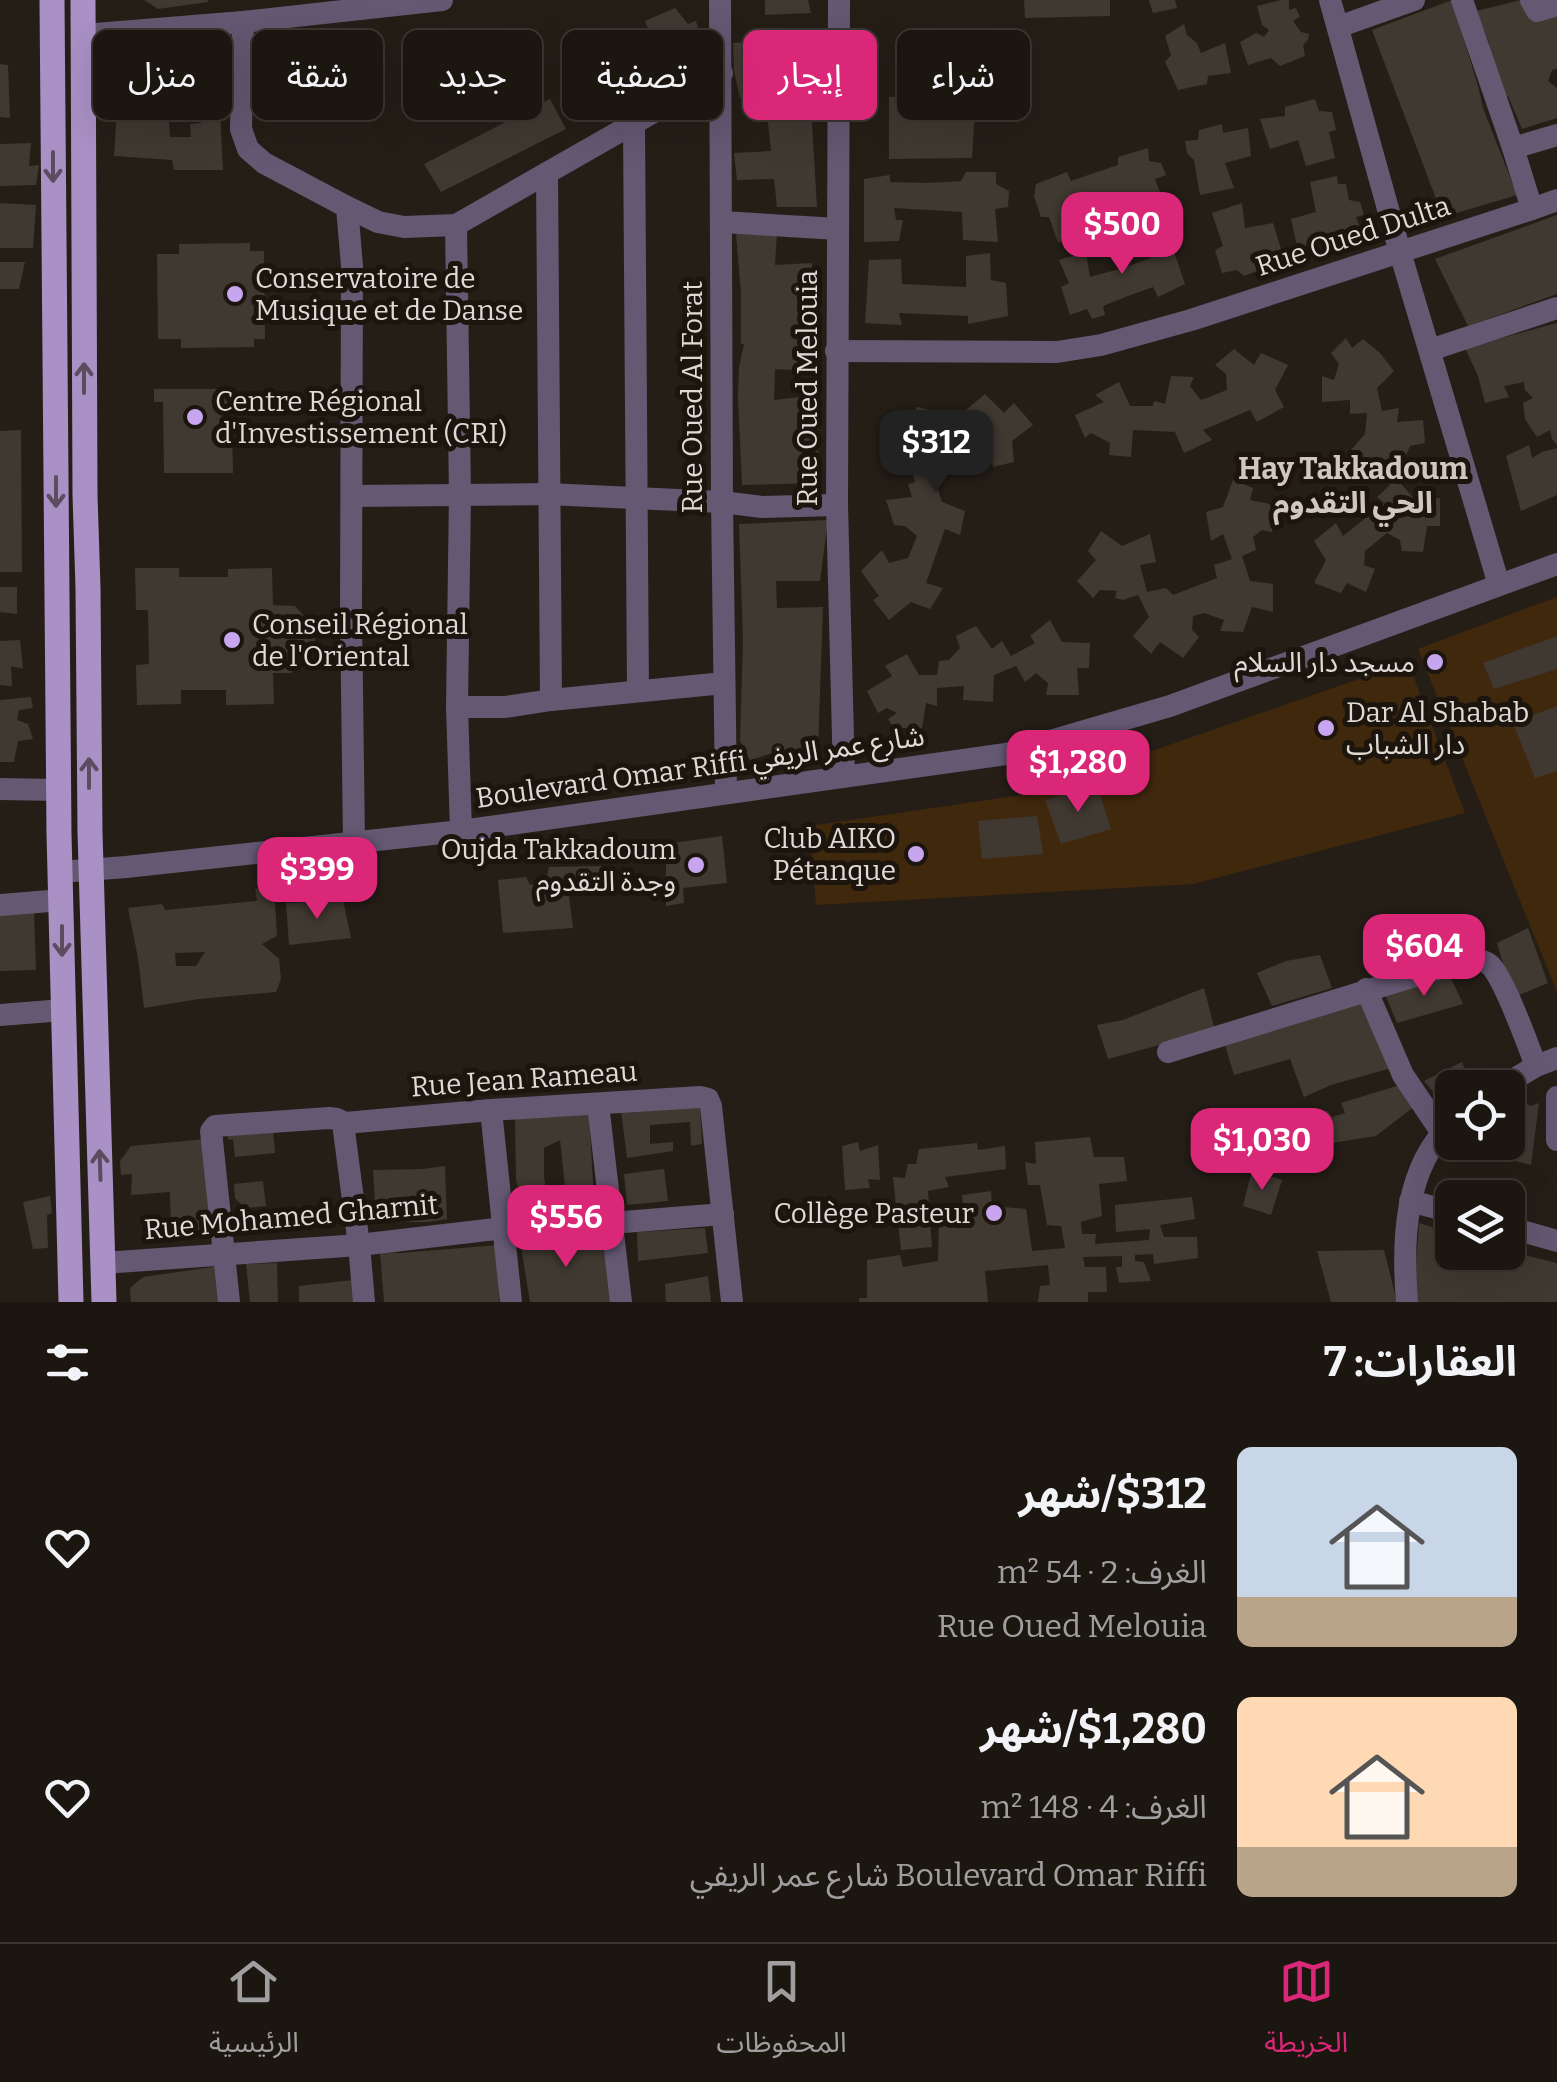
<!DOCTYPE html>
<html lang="ar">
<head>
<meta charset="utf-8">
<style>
	:root { --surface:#1c1611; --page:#251f1a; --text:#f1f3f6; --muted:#a09f9f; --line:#3a3531; --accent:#db2777 }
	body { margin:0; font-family:Bitter,"Noto Sans Arabic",serif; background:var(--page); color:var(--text); direction:rtl; height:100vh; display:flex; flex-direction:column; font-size:38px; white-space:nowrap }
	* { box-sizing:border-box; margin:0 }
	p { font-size:32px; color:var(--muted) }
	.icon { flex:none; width:55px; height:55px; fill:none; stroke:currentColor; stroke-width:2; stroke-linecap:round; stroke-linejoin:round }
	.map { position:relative; height:1302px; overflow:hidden; direction:ltr }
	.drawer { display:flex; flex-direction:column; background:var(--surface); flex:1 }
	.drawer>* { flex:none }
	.guide { position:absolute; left:30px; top:30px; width:1000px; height:90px; direction:rtl; display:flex; gap:20px }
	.controls { position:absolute; left:1435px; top:1070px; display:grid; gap:20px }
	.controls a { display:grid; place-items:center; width:90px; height:90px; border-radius:15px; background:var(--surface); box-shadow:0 10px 40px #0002,0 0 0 2px var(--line); font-size:50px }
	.price { position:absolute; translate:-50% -85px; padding:0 22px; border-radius:20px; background:var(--accent); color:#fff; font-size:32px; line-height:65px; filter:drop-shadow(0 2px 5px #0008) }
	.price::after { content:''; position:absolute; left:50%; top:60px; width:30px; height:22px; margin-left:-15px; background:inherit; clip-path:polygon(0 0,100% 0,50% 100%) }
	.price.on { background:#222; color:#fff }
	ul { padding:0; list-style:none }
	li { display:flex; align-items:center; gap:30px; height:250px; padding:0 40px }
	li span { display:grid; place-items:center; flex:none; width:280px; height:200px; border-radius:15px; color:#555 }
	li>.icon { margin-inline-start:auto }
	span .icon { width:120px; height:120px; fill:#fffc; stroke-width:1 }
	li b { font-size:42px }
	h2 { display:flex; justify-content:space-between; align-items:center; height:120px; padding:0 40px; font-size:42px }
	.pill { padding:0 35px; border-radius:15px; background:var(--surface); box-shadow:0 10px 40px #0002,0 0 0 2px var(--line); font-size:35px; line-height:90px }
	.pill.on { background:var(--accent); color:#fff }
	.tabs { display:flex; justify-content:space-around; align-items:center; height:140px; border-top:2px solid var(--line); background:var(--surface); font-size:28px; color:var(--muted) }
	.tabs a { display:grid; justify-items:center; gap:5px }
	.tabs .on { color:var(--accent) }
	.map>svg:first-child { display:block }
	.green { fill:#40280d }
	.building { fill:#403931; fill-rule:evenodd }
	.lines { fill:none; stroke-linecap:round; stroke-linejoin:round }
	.minor { stroke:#645872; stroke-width:22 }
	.major { stroke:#a990c5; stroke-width:25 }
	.oneway { stroke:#5b4c60 }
	.poi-dot { fill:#c8a5ef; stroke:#1c150e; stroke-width:4 }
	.labels { text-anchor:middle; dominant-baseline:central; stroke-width:10; stroke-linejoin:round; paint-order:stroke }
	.street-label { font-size:28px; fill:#dfdad5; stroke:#1c150e }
	.poi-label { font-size:28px; fill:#dfdad5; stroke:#1c150e; text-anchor:start }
	.neighbourhood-label { font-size:30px; font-weight:bold; fill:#d1c7be; stroke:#1c150e }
</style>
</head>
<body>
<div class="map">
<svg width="1557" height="1302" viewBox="0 0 1557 1302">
	<rect width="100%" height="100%" fill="#251e17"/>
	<g class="green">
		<polygon points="1557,597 1557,992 1418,649"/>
		<polygon points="1408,662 1465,813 1193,884 816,905 810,826 1028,794"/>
	</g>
	<g class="building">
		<polygon points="144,0 208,0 208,2 158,9"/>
		<polygon points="765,0 808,0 811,13 765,15"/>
		<polygon points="1024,0 1110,0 1110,16 1025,18"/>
		<polygon points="1149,0 1175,0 1177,8 1153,13"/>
		<polygon points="1281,0 1289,0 1289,10 1296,8 1300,17 1293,21 1301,32 1309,34 1308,40 1303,45 1305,56 1280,66 1271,58 1248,65 1240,42 1256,33 1264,37 1269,30 1262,25 1257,6"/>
		<polygon points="1452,0 1478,86 1483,108 1517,195 1443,217 1372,30"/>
		<polygon points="1521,0 1527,0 1535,22 1557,16 1557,69 1552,70 1548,81 1557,88 1557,118 1522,129 1508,96 1505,97 1497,75 1488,40 1476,11"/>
		<polygon points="675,8 688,24 696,21 701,39 662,60 645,21"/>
		<polygon points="1184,24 1187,35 1197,43 1201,53 1225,43 1231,73 1208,76 1207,84 1178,90 1165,62 1171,55 1165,36"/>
		<polygon points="775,40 815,40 817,67 812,123 817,207 777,207 774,179 737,180 734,153 771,151 765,94 740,98 734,71 733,43"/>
		<polygon points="356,47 360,87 369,88 371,115 358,119 353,108 335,109 324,48"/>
		<path d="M149 52 162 61 167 53H198L199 73H231V87L228 88V106L220 110 223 170H174L172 160 114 156 117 108 129 111 130 60H142ZM155 101 177 105 183 104 184 115 201 111V123L190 124 191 137H170L169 122 156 121Z"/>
		<polygon points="617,61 627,81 608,91 599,71"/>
		<polygon points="304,63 307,86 261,93 261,69"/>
		<polygon points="0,64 8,65 10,118 0,117"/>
		<polygon points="976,93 972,158 889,159 889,97"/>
		<polygon points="550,99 566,129 441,192 424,164"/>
		<polygon points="1315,99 1319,111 1332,112 1336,130 1329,132 1335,158 1306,166 1298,140 1270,149 1260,119 1285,116 1285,107"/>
		<polygon points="1222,124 1223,133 1248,128 1251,156 1225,163 1234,188 1200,195 1194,160 1187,153 1185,141 1198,140 1199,130"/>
		<polygon points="31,143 29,166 39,165 36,185 0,186 0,144"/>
		<polygon points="1148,148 1149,161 1161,163 1166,175 1155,179 1166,208 1137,217 1127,195 1100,204 1075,209 1083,234 1058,243 1049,217 1041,217 1034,196 1036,184 1067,172 1071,181 1094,173 1118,165 1118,157"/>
		<polygon points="966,172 996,172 996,184 1009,191 1008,207 995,209 998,242 963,240 962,212 894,208 896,220 903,220 899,241 864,242 864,179 890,175 890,182 927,183 961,181"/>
		<polygon points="1337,176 1338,184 1346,184 1349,200 1360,202 1364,215 1356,217 1362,234 1332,248 1327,240 1298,250 1291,219 1316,212 1310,182"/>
		<polygon points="0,203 36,205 33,248 0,248"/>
		<polygon points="1242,203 1245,228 1273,223 1282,252 1257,258 1260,270 1244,276 1237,270 1222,273 1215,250 1223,246 1212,213"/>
		<polygon points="1557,215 1557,294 1468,326 1435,259"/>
		<polygon points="1165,225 1185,284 1158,297 1153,287 1128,296 1103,306 1105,315 1092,319 1087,309 1070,315 1061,287 1069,283 1059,260 1086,252 1090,277 1123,268 1151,258 1141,250 1150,241 1143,231"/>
		<polygon points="777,233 775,265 812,263 815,342 813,371 775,369 774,400 818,395 819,422 817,483 742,485 738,398 739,367 744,344 741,344 741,293 736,234"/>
		<polygon points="250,243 250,251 264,251 265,339 254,339 254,347 181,348 181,339 158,339 157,254 179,254 179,244"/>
		<polygon points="990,253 991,280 1006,283 1008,316 968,324 968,316 899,313 902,325 865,323 869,260 901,259 902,284 966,287 966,256"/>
		<polygon points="0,262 25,262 19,289 0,289"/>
		<polygon points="1557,323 1557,445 1552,439 1550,430 1537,437 1525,419 1523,403 1533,398 1525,390 1524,382 1504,386 1509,397 1485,403 1478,376 1465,348"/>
		<polygon points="1346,338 1352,348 1363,339 1380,353 1394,371 1377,388 1382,411 1399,408 1397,422 1423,420 1425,443 1410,446 1404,459 1413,470 1397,479 1416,501 1440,498 1440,526 1427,526 1423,552 1402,551 1400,540 1387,533 1365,551 1364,565 1375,569 1366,592 1347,583 1341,593 1314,583 1326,560 1314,541 1336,523 1343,536 1362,521 1384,503 1377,497 1390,485 1375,465 1351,450 1365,434 1367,413 1350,414 1350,400 1322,402 1322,376 1334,380 1339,364 1331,353"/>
		<polygon points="1234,349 1254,365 1261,353 1288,365 1275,390 1284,407 1257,422 1250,410 1203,430 1212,440 1184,453 1175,432 1133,430 1131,457 1109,455 1110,443 1091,433 1085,438 1075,415 1104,402 1095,395 1119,382 1130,406 1153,406 1154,401 1165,404 1171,376 1194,377 1190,386 1201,400 1227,390 1226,374 1215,365"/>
		<polygon points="154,389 227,389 227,433 232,432 233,473 164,473 163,402 154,402"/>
		<polygon points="985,394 1004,413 1014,403 1033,425 1012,441 1014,462 993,467 991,456 939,463 943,476 934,477 942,502 965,511 960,535 945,529 926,583 943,588 930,609 911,602 889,620 873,600 879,596 861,571 882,550 889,563 908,558 917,536 905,526 894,525 886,500 912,497 908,484 915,482 910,461 889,452 896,430 906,433 917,407 943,413 937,422 948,435 968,431 970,422 966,410"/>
		<polygon points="21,430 22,572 0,572 0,431"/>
		<polygon points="1529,445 1532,458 1542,452 1557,448 1557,495 1521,511 1506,456"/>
		<polygon points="1233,480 1253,488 1250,500 1275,505 1272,532 1262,530 1253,537 1256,550 1242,556 1250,581 1273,584 1273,612 1252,607 1243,632 1220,631 1224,620 1204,613 1193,616 1192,630 1199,637 1183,658 1160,642 1151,654 1133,636 1149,617 1138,595 1123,600 1115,598 1117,591 1100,590 1093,598 1077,581 1096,560 1088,551 1101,531 1122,546 1150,534 1156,562 1140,565 1147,592 1166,588 1173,595 1217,578 1214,565 1232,559 1223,534 1211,541 1206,512 1223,507"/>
		<polygon points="828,520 820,581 776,581 777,608 823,607 818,748 783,750 750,760 740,741 743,640 739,524"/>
		<polygon points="135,568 179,568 179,577 228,577 228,569 272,568 273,605 295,606 315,629 315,651 291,673 273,673 274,704 226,705 226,690 181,690 181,704 137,705 136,665 149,664 148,610 136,610"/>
		<polygon points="0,587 17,587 17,614 0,612"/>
		<polygon points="1050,620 1062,642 1090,643 1089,668 1077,668 1079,695 1046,695 1048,683 1036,673 1025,682 1016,666 994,675 993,702 963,700 964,686 937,688 937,706 926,703 922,728 894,728 888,719 897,713 887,708 878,713 867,691 892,676 885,666 907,654 919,675 937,675 939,661 949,660 960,648 956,636 976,626 992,649 1002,641 1011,656 1035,643 1030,636"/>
		<polygon points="1557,636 1557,669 1494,689 1483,663"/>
		<polygon points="20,640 23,669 11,666 12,686 0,685 0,641"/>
		<polygon points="31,697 33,708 19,710 17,720 28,724 33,739 18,741 14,762 0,762 0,700"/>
		<polygon points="1557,706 1557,771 1535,778 1513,723"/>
		<polygon points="1098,789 1111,829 1061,844 1045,800 1075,791 1076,795"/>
		<polygon points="1037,816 1043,854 982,859 978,821"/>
		<polygon points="722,836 727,883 683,888 684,903 666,906 666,844"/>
		<polygon points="609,866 609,882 568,889 573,928 503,933 498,880 526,877 530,885 546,881 549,867"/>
		<path d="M274 885 277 936 262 944 279 959 281 979 276 992 199 999 144 1008 138 958 128 908 162 904 165 910 257 901 255 889ZM205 952 196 966H176L175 953Z"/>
		<polygon points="343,900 351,938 289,945 286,903"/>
		<polygon points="0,913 34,913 36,970 0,971"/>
		<polygon points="1461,916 1466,946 1440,953 1385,973 1374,942 1430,923"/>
		<polygon points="1528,928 1548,983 1519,995 1504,967 1497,943"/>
		<polygon points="1320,955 1332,988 1272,1006 1257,973 1286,961"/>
		<polygon points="1449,974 1463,1004 1397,1023 1385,994"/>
		<polygon points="1204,988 1215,1030 1108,1059 1097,1025 1123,1020"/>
		<polygon points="1366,1000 1395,1067 1331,1085 1304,1097 1290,1059 1234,1075 1224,1042"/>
		<polygon points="1462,1062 1472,1088 1452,1088 1452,1104 1447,1108 1424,1081"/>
		<polygon points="1403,1084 1415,1106 1376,1136 1326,1144 1315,1115 1328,1111 1332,1117 1345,1113 1341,1103"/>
		<polygon points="1520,1098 1530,1106 1539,1103 1531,1165 1494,1156 1497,1142 1508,1142 1508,1099"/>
		<polygon points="700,1104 702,1144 691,1146 690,1122 650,1125 650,1144 673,1142 673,1151 627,1158 621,1111"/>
		<polygon points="589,1112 594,1202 567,1205 560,1140 544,1148 544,1177 548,1205 525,1211 516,1180 515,1115"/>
		<polygon points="273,1130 275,1153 235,1157 233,1139 228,1140 228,1133"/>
		<polygon points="1090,1137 1094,1157 1124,1157 1127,1181 1099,1184 1102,1216 1081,1222 1082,1234 1096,1234 1095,1244 1149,1240 1150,1229 1116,1232 1115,1205 1192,1197 1195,1219 1160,1225 1164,1237 1197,1237 1198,1258 1154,1264 1153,1254 1135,1255 1135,1261 1144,1262 1151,1281 1119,1283 1116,1267 1122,1267 1122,1256 1083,1257 1085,1267 1106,1267 1107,1292 1088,1292 1088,1302 1038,1302 1040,1286 1050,1285 1048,1265 985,1271 988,1302 859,1302 859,1298 867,1298 867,1260 900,1255 903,1267 938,1261 939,1217 964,1214 962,1195 991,1191 992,1206 1026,1209 1032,1251 1065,1248 1061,1226 1047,1225 1040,1185 1028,1185 1025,1162 1036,1164 1035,1142"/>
		<polygon points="207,1139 210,1233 171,1235 170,1192 131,1195 132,1174 121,1175 120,1161 131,1146"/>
		<polygon points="858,1142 860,1151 878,1145 880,1180 868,1179 870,1188 845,1190 842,1146"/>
		<polygon points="977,1143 978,1150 1005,1146 1006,1169 945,1177 949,1187 928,1191 932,1247 901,1250 893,1177 905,1178 908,1164 916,1164 919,1149"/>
		<polygon points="445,1166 447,1219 428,1222 376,1222 373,1170 422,1169"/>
		<polygon points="664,1169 668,1201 627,1205 624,1174"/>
		<polygon points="1252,1170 1282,1180 1271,1215 1243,1206"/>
		<polygon points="263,1181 266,1206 245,1208 235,1198 234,1184"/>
		<polygon points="50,1196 52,1213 47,1215 48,1248 33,1249 23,1202"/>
		<polygon points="1419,1223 1452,1233 1452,1252 1508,1251 1557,1263 1557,1302 1418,1302 1415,1280"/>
		<polygon points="705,1228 708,1253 638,1261 637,1232"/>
		<polygon points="601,1236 613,1302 530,1302 520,1240"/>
		<polygon points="498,1245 499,1302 384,1302 380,1252 401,1253"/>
		<polygon points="1384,1250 1397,1302 1331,1302 1317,1251"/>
		<polygon points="277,1263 278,1302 250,1302 246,1264"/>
		<polygon points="220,1266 223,1302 131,1302 130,1288 143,1277"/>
		<polygon points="708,1276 711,1302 666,1302 665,1284"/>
		<polygon points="353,1280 358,1302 299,1302 299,1286"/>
	</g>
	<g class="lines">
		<g class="minor">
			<polyline points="720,0 722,502 726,793"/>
			<polyline points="839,0 837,505 844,776"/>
			<polyline points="1330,0 1400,252 1499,585"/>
			<polyline points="1462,0 1513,148"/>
			<polyline points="1531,0 1537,11 1557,5"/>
			<polyline points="243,22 241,129 248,149 264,163 347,207 378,222 404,227 456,225 722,73"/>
			<polyline points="1338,27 1414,0"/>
			<polyline points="83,35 243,22 442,0"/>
			<polyline points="634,126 638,691"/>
			<polyline points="1557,135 1513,148 1532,209 1557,200"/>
			<polyline points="547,173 551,700"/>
			<polyline points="347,207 352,266 351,614 354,842"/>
			<polyline points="722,222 838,229"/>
			<polyline points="456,225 460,494 457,707 461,831"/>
			<polyline points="1430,350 1557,308"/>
			<polyline points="836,351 1057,352 1101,345 1191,320 1532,209"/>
			<polyline points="352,496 547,494 722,502 762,507 837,505"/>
			<polyline points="457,707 505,707 551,700 724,683"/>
			<polyline points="0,789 58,790"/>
			<polyline points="60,872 126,867 461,831 1006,754 1170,706 1557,564"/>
			<polyline points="0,905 62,900"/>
			<polyline points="1366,989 1403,1075 1442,1133"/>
			<polyline points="0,1015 63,1010"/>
			<path d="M1168 1052 1467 960C1475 960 1483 959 1490 965 1504 978 1528 1045 1536 1066"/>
			<polyline points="1499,1088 1536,1066 1557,1058"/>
			<polyline points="1557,1097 1557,1140"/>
			<polyline points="598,1104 621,1302"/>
			<polyline points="491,1110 511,1302"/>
			<polyline points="345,1123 491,1110 700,1097 708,1099 711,1106 732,1302"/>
			<polyline points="345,1123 344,1131 359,1245 364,1302"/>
			<polyline points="1410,1201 1452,1212"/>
			<polyline points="1508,1227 1557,1241"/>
			<polyline points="103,1263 359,1245 504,1228 611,1223 723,1214"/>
			<polyline points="229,1302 211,1131 215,1126 329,1118 337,1119 345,1123"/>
			<path d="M1407 1302C1402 1242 1404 1167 1452 1123"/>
		</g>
		<g class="major">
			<polyline points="52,0 59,834 71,1302"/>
			<polyline points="83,0 85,495 88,588 90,832 104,1302"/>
		</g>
	</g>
	<defs><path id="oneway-shaft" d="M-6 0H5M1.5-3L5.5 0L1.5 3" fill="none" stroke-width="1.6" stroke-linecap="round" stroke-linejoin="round" transform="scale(2.5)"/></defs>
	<g class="oneway">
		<use href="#oneway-shaft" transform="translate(53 167) rotate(90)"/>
		<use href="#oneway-shaft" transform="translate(84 378) rotate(-90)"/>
		<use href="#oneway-shaft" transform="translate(56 492) rotate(90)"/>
		<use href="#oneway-shaft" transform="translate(89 773) rotate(-90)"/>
		<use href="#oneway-shaft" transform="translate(62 941) rotate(90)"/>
		<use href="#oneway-shaft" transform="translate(100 1165) rotate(-92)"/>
	</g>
	<g class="poi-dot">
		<circle cx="235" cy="294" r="10"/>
		<circle cx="195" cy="417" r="10"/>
		<circle cx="232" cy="640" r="10"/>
		<circle cx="1435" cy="662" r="10"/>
		<circle cx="1326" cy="728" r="10"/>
		<circle cx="916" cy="854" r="10"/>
		<circle cx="696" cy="865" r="10"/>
		<circle cx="994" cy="1213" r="10"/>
	</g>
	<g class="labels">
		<g class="street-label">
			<text transform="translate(1353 236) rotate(-18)">Rue Oued Dulta</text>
			<text transform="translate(807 388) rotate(-90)">Rue Oued Melouia</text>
			<text transform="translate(692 397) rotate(-90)">Rue Oued Al Forat</text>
			<text transform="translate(700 767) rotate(-8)">Boulevard Omar Riffi شارع عمر الريفي</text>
			<text transform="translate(524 1079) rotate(-4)">Rue Jean Rameau</text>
			<text transform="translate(291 1217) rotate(-5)">Rue Mohamed Gharnit</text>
		</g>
		<g class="poi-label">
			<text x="255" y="278">Conservatoire de<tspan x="255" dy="32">Musique et de Danse</tspan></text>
			<text x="215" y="401">Centre Régional<tspan x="215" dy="32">d'Investissement (CRI)</tspan></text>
			<text x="252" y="624">Conseil Régional<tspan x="252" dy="32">de l'Oriental</tspan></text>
			<text x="1415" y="662" text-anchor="end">مسجد دار السلام</text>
			<text x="1346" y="712">Dar Al Shabab<tspan x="1346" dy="32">دار الشباب</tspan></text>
			<text x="896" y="838" text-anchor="end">Club AIKO<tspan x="896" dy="32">Pétanque</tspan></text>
			<text x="676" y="849" text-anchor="end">Oujda Takkadoum<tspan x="676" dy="32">وجدة التقدوم</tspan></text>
			<text x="974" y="1213" text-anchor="end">Collège Pasteur</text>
		</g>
		<g class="neighbourhood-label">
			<text x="1353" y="469">Hay Takkadoum<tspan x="1353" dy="34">الحي التقدوم</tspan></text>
		</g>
	</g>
</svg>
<div class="controls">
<a><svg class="icon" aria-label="locate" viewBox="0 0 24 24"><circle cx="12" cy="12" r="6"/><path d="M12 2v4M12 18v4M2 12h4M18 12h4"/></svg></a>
<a><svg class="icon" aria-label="layers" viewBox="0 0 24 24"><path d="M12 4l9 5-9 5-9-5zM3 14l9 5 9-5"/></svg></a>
</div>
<b class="price" style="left:1122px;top:277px">$500</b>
<b class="price on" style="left:936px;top:495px">$312</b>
<b class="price" style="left:1078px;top:815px">$1,280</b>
<b class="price" style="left:317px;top:922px">$399</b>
<b class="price" style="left:1424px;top:999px">$604</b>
<b class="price" style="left:1262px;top:1193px">$1,030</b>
<b class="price" style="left:566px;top:1270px">$556</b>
<div class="guide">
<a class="pill">شراء</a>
<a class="pill on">إيجار</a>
<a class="pill">تصفية</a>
<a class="pill">جديد</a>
<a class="pill">شقة</a>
<a class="pill">منزل</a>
</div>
</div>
<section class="drawer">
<h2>العقارات: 7<svg class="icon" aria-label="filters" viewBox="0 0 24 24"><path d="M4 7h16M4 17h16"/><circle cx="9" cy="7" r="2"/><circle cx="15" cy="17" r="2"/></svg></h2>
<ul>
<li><span style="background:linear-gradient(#c9d6e8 75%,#b9a48a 0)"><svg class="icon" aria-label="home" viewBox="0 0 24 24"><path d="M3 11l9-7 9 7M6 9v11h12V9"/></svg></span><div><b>$312/شهر</b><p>الغرف: 2 · 54 m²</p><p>Rue Oued Melouia</p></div><svg class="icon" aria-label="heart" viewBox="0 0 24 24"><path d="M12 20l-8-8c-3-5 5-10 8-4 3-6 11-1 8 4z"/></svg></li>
<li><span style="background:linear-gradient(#ffd9b3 75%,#b9a48a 0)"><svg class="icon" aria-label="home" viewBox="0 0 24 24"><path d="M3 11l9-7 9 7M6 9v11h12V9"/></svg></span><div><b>$1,280/شهر</b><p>الغرف: 4 · 148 m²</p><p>Boulevard Omar Riffi شارع عمر الريفي</p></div><svg class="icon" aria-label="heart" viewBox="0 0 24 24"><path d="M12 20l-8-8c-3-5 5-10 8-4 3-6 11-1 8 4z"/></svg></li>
</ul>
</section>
<nav class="tabs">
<a class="on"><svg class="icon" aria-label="map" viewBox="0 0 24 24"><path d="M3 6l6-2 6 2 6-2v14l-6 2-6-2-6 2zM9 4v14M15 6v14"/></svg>الخريطة</a>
<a><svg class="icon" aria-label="saved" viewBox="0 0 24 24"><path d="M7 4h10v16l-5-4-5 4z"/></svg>المحفوظات</a>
<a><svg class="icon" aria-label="home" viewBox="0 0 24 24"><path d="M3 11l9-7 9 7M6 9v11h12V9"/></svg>الرئيسية</a>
</nav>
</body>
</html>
